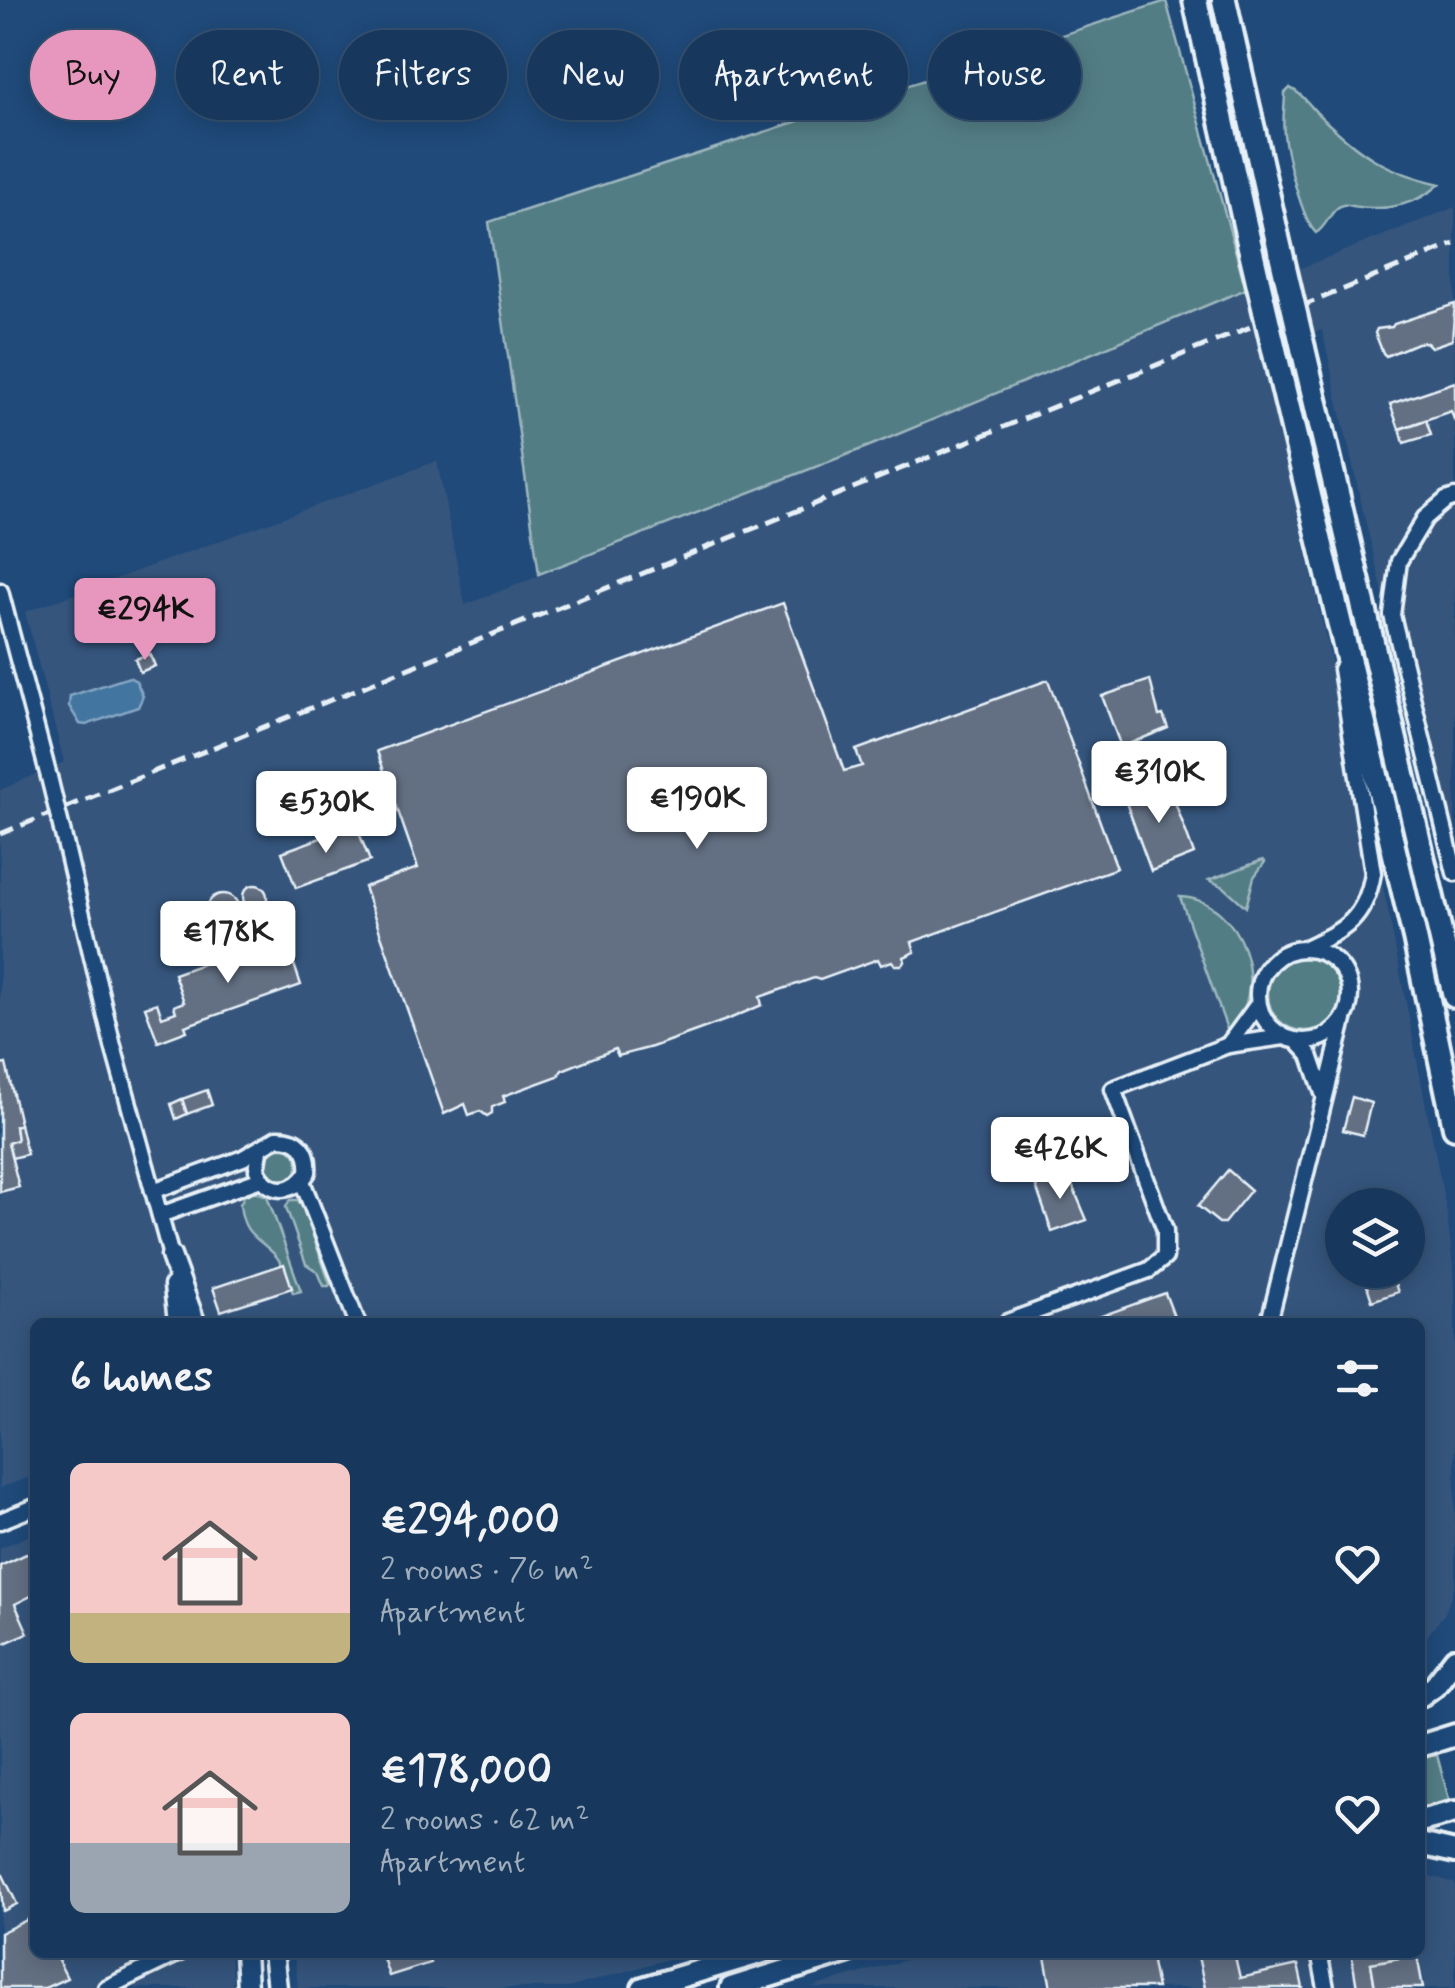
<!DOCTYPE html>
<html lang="en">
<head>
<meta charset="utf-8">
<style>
	:root { --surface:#17385c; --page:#244365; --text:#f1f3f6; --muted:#9eacbb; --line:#365272; --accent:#e797bd }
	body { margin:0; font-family:Mynerve,sans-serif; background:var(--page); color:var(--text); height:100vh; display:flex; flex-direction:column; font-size:38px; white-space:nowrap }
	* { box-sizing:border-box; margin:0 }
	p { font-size:32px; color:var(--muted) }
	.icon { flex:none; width:55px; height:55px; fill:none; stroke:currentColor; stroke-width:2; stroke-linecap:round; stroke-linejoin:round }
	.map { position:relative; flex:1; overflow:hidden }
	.drawer { position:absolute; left:30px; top:1318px; width:1395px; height:640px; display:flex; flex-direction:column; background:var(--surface); border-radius:15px; box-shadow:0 5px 25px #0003,0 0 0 2px var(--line) }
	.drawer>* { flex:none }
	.hud { position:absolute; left:30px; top:30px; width:1395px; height:90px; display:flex; gap:20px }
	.fabs { position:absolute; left:1325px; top:1188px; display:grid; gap:20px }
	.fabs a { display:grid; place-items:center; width:100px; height:100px; border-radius:50%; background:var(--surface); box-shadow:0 5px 25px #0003,0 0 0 2px var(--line); font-size:50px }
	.price { position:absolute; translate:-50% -85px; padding:0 22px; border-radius:10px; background:#fff; color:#222; font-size:32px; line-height:65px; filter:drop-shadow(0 2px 5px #0008) }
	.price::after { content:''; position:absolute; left:50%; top:60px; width:30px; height:22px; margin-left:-15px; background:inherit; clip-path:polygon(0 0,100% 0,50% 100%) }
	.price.on { background:var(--accent); color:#111 }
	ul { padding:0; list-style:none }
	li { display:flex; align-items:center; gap:30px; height:250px; padding:0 40px }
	li span { display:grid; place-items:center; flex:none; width:280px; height:200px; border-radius:15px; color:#555 }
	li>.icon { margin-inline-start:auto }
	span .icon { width:120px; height:120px; fill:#fffc; stroke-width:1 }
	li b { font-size:42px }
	h2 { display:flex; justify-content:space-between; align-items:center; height:120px; padding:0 40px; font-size:42px }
	.chip { padding:0 35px; border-radius:45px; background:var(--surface); box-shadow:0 5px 25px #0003,0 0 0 2px var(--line); font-size:35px; line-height:90px }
	.chip.on { background:var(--accent); color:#111 }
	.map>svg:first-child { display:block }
	.built { fill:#34557d; fill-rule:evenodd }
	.green { fill:#537d85; stroke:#9eb7be; stroke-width:2.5 }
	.water { fill:#4376a0; stroke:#85a7c3; stroke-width:2.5 }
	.building { fill:#646f83; stroke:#e8f1f8; stroke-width:2.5 }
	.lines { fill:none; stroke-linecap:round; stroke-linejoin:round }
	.minor-casing { stroke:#e8f1f8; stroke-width:21 }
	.tertiary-casing { stroke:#e8f1f8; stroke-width:25 }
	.secondary-casing { stroke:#e8f1f8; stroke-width:28 }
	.primary-casing { stroke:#e8f1f8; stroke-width:30 }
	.minor { stroke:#1f4a7a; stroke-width:14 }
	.tertiary { stroke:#1f4a7a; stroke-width:18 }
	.secondary { stroke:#1f4a7a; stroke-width:20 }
	.primary { stroke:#1f4a7a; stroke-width:22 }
	.rail { stroke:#e8f1f8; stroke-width:5; stroke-dasharray:15 8; stroke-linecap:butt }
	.minor-bridge-casing { stroke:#e8f1f8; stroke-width:21; stroke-linecap:butt }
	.primary-bridge-casing { stroke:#e8f1f8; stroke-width:30; stroke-linecap:butt }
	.minor-bridge { stroke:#1f4a7a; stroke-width:14 }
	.primary-bridge { stroke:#1f4a7a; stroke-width:22 }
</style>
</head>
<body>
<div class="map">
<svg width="1455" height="1988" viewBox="0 0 1455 1988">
	<rect width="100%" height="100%" fill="#1f4a7a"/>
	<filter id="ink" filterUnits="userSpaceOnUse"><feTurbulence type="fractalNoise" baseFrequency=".01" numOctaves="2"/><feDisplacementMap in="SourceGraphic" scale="20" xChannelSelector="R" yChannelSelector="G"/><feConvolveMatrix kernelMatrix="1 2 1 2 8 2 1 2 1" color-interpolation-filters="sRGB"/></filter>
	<g filter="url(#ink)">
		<g class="built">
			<polygon points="1455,207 1455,884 1366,524 1322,330 1308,334 1293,271"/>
			<path d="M1246 289 1387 905 1447 1214 1455 1286V1584L1445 1613 1420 1645V1322H35V1475L0 1488V790L64 762 25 612 437 461 465 605 872 445ZM1342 1205H1408V1270H1342Z"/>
			<polygon points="35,1533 35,1952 230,1953 233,1988 0,1988 0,1548"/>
			<polygon points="1420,1873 1455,1883 1455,1988 810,1988 929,1953 1420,1952"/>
			<polygon points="294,1953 689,1953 568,1988 298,1988"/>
		</g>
		<g class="green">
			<polygon points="1166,1 1246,289 872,445 539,574 489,222"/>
			<path d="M1290 88C1303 94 1309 105 1319 115 1360 154 1384 171 1440 184 1418 204 1388 211 1358 207 1353 207 1348 204 1343 205 1331 208 1327 227 1316 233 1302 220 1286 154 1284 134 1282 120 1285 106 1285 93Z"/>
			<polygon points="1263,860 1265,862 1254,877 1246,907 1224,887 1209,880"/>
			<path d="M1180 897C1242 899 1273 991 1228 1032Z"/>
			<circle cx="1305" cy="994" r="37"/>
			<circle cx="282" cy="1164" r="16"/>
			<path d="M254 1191 267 1196 301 1291 293 1293C289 1279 285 1267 276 1256 257 1236 243 1236 240 1204L244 1196Z"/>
			<polygon points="290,1200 298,1200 304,1210 330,1284 329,1286 324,1286 318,1272 306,1264 286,1207"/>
			<polygon points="1437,1755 1450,1803 1420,1811 1420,1757"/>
		</g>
		<polygon class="water" points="129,677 136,681 143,696 138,707 86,725 80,724 69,706 70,696"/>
		<g class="building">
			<polygon points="1455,304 1452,340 1431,347 1426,342 1417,343 1386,356 1383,353 1375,333 1377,329 1392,327 1394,324"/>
			<polygon points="1455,382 1455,422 1451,411 1399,429 1390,404"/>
			<polygon points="1426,420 1431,435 1404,443 1400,429"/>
			<polygon points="783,603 844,771 862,766 856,750 1048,680 1117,868 912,942 915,952 904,957 905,962 901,965 895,965 892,961 881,965 878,959 820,980 814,978 760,997 762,1005 729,1019 652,1047 618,1056 615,1049 562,1070 558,1076 503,1096 505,1102 492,1107 492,1113 487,1116 480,1111 469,1115 465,1104 444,1114 364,887 418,868 377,751"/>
			<polygon points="150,654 155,666 140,672 135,659"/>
			<polygon points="1150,680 1159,716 1163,715 1168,728 1121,747 1102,696"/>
			<polygon points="1168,783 1194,854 1151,871 1124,797"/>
			<polygon points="356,825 370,861 296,888 282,852"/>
			<circle cx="255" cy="897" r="12"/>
			<circle cx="223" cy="910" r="16"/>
			<polygon points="284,935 301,985 185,1026 187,1031 158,1042 145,1007 157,1003 162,1017 176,1012 174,1006 184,1002 174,974"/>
			<polygon points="6,1064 20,1124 15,1126 17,1140 8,1143 19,1187 0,1192 0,1065"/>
			<polygon points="207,1090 212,1105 187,1114 182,1099"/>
			<polygon points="1352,1097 1371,1103 1363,1135 1343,1130"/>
			<polygon points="182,1099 187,1114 176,1119 171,1104"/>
			<polygon points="20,1124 27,1154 12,1158 8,1143 17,1140 15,1126"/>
			<polygon points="1228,1170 1251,1190 1224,1223 1219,1223 1198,1206"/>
			<polygon points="1067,1173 1087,1220 1052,1232 1033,1178 1045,1174 1047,1180"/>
			<polygon points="284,1264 292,1288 221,1311 213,1288"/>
			<polygon points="1362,1270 1390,1270 1398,1292 1372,1301"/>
			<polygon points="1165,1293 1176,1322 1094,1322 1093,1319"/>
			<polygon points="35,1550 35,1594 15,1604 28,1633 3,1644 0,1638 0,1566"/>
			<polygon points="3,1875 17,1904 3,1911 0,1877"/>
			<polygon points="35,1916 35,1952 73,1952 58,1960 67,1978 45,1988 0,1988 0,1933"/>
			<polygon points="381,1952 438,1952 428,1956 430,1963 389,1976"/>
			<polygon points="1066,1952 1150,1952 1157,1988 1051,1988 1045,1957"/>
			<polygon points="1197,1952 1234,1952 1240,1978 1298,1965 1303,1988 1205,1988"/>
			<polygon points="1351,1952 1416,1952 1417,1955 1371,1963 1375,1988 1357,1988"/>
			<polygon points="1417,1955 1423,1988 1375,1988 1371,1963"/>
		</g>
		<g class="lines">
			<g class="minor-casing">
				<g id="minor">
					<polyline points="1455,497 1446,500 1425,518 1399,561 1392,615 1455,873"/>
					<polyline points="0,591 49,777"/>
					<polyline points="62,830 113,1046 171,1256"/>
					<circle cx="1304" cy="995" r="46"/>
					<path d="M1303 949C1344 930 1365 921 1373 873L1341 669"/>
					<polyline points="1297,1041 1310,1055 1323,1093"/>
					<polyline points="1228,1045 1258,1004"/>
					<polyline points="302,1181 357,1322"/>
					<path d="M153 1191 243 1158 277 1138C299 1137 310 1150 308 1172 294 1195 268 1195 257 1170L260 1151"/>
					<polyline points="160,1215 261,1179"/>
					<polyline points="1007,1322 1149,1270 1165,1257 1165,1230 1113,1089 1228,1045 1284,1037"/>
					<polyline points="1269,1322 1344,1020"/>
					<polyline points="0,1521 35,1507"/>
					<polyline points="1319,1952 1326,1988"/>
					<polyline points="106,1988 181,1952"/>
				</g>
			</g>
			<g class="tertiary-casing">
				<g id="tertiary">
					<polyline points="171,1256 195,1322"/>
					<polyline points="174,1286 178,1322"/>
					<polyline points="245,1952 247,1988"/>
					<polyline points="273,1952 277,1988"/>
				</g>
			</g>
			<g class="secondary-casing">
				<g id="secondary">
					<polyline points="1420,1696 1435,1685 1455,1659"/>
					<polyline points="1420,1746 1455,1735"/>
					<polyline points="1420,1821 1455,1812"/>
					<polyline points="1420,1844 1455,1852"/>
					<polyline points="643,1988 763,1952"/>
					<polyline points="731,1988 847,1952"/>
				</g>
			</g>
			<g class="primary-casing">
				<g id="primary">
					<polyline points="1195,0 1250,247"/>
					<polyline points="1224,0 1277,237"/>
					<polyline points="1303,348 1455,996"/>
					<polyline points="1276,358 1415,938 1455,1127"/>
				</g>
			</g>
			<use href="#minor" class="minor"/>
			<use href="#tertiary" class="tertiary"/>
			<use href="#secondary" class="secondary"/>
			<use href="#primary" class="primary"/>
			<polyline class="rail" points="0,834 1455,244"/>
			<g class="minor-bridge-casing">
				<polyline id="minor-bridge" points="49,777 62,830"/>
			</g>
			<g class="primary-bridge-casing">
				<g id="primary-bridge">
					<polyline points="1277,237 1303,348"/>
					<polyline points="1250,247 1276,358"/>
				</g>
			</g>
			<use href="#minor-bridge" class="minor-bridge"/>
			<use href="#primary-bridge" class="primary-bridge"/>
		</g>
	</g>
</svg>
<div class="fabs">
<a><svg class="icon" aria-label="layers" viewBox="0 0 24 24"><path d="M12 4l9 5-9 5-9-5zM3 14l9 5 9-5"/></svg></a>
</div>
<b class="price on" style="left:145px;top:663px">€294K</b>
<b class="price" style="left:1159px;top:826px">€310K</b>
<b class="price" style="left:697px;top:852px">€190K</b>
<b class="price" style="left:326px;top:856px">€530K</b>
<b class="price" style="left:228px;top:986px">€178K</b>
<b class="price" style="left:1060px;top:1202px">€426K</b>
<div class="hud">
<a class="chip on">Buy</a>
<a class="chip">Rent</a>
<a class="chip">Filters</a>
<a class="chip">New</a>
<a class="chip">Apartment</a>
<a class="chip">House</a>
</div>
<section class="drawer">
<h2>6 homes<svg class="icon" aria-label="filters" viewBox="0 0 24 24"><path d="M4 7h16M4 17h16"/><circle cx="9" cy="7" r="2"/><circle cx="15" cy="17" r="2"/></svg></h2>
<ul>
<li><span style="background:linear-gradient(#f6c9c9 75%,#c2b280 0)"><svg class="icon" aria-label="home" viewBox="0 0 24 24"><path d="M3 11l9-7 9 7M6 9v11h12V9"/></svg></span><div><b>€294,000</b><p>2 rooms · 76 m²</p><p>Apartment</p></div><svg class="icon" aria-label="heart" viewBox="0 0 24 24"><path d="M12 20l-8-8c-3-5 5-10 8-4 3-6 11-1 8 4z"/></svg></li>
<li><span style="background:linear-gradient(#f6c9c9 65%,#9aa5b1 0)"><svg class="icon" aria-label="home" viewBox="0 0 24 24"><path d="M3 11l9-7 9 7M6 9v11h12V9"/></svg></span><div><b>€178,000</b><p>2 rooms · 62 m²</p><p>Apartment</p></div><svg class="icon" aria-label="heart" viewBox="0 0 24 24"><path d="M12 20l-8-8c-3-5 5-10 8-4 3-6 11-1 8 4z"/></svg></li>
</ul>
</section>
</div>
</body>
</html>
